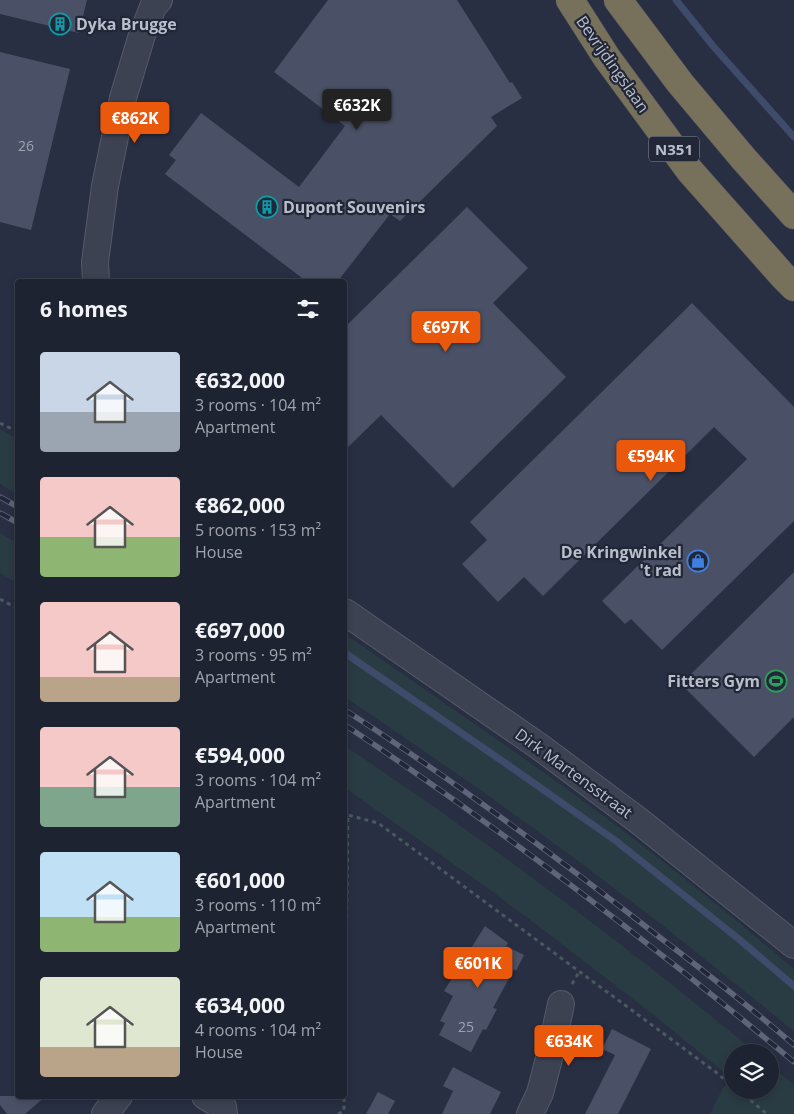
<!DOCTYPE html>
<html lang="en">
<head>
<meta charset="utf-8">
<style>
	:root { --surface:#1e2332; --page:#2b2f3e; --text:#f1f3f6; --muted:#a1a4ac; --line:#3c404d; --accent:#ea580c }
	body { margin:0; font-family:"Open Sans",sans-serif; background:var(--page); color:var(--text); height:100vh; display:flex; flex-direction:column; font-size:19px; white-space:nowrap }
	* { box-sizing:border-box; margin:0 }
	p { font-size:16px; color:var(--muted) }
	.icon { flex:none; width:28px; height:28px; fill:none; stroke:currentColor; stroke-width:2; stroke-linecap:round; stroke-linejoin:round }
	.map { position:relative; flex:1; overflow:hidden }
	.drawer { position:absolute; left:15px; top:279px; width:332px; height:820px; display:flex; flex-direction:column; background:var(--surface); border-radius:5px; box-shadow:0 2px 8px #0003,0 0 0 1px var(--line) }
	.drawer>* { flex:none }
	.tools { position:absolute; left:724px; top:1044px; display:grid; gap:10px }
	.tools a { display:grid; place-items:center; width:55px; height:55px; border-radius:50%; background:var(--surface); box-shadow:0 2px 8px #0003,0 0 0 1px var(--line); font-size:25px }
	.price { position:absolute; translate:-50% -42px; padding:0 11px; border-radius:5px; background:var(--accent); color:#fff; font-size:16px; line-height:32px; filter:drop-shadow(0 1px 2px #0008) }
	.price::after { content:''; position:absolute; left:50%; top:30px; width:15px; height:11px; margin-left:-8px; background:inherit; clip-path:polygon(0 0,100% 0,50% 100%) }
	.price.current { background:#222; color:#fff }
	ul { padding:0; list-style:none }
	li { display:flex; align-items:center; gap:15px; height:125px; padding:0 25px }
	li span { display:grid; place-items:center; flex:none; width:140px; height:100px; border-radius:5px; color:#555 }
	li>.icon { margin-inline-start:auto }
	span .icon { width:60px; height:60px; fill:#fffc; stroke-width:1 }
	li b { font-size:21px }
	h2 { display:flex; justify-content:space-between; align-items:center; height:60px; padding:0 25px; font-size:21px }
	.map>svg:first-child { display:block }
	.green { fill:#2a3c43 }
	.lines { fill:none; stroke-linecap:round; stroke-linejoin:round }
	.stream { stroke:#3f4b6a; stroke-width:7 }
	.building { fill:#4a5166 }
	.minor-casing { stroke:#555a69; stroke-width:28 }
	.highway-casing { stroke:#444a59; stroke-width:29 }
	.path { stroke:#495960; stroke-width:3; stroke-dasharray:4 4; stroke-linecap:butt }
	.minor { stroke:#3d4252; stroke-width:26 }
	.highway { stroke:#77705a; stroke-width:28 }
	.rail-casing { stroke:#5f6578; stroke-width:5.5 }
	.rail { stroke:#212737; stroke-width:4; stroke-dasharray:11; stroke-linecap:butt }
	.labels { text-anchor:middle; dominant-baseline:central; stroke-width:4.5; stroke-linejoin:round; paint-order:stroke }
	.number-label { font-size:14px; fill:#9ea3b2 }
	.shield { fill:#212737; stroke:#8c919f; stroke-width:1 }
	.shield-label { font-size:15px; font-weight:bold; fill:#babecc }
	.poi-label { font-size:16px; font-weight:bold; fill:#babecc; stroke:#212737; text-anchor:start }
	.street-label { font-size:16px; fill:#babecc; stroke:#212737 }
</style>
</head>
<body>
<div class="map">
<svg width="794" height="1114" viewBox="0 0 794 1114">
	<rect width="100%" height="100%" fill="#282f42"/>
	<g class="green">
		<polygon points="0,429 17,439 17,494 0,484"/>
		<polygon points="0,533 17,543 17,583 0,573"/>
		<path d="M345 634C432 695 520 754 605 817 670 866 733 917 794 969V1031L666 928 577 860 478 788 345 697Z"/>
		<path d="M345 746C487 841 624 944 755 1052H732V1090H770V1065L794 1085V1114H710L723 1088 731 1078 655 1016 545 931 482 884 345 788Z"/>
	</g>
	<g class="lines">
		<g class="stream">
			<polyline points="676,0 713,46 794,137"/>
			<polyline points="345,653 508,765 616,841 740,940 794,986"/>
		</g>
	</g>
	<g class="building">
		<polygon points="0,0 87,0 79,33 0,14"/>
		<polygon points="328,0 457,0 510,83 512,82 522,98 491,117 497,126 400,221 390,214 338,281 306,281 165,174 176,160 169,155 201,113 299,187 345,126 274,72"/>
		<polygon points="0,52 70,69 31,230 0,222"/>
		<polygon points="467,207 528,268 493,303 566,377 453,488 381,415 345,450 345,327"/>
		<polygon points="692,303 794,407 794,521 662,650 631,619 625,624 602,601 747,459 714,427 543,596 524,577 498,602 462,564 487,540 470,522"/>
		<polygon points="794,572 794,717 754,757 681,684"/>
		<polygon points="485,926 508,943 506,946 524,955 516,971 514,969 493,1008 497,1009 486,1030 483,1029 471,1052 439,1035 445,1023 440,1021 453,996 444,991"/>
		<polygon points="612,1029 651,1049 618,1114 585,1114 615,1055 602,1049"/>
		<polygon points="453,1067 501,1092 490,1114 442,1114 453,1091 443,1086"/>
		<polygon points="378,1092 395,1101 388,1114 366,1114"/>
		<polygon points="0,1096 46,1096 25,1114 7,1114 0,1105"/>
	</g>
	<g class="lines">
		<g class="minor-casing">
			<g id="minor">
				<polyline points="96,281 95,262 105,186 123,98 142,35 153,7 159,0"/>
				<polyline points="345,612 540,747 639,821 794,945"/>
				<polyline points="205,1096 223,1107 224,1114"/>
				<polyline points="105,1114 119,1096"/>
				<polyline points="530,1114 540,1093 551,1051 561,1004"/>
			</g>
		</g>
		<g class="highway-casing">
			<g id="highway">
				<polyline points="570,0 607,58 690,171 783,276 794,287"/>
				<polyline points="618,0 680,83 743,158 794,215"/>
			</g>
		</g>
		<g class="path">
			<polyline points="0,423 18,432"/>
			<polyline points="0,599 18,609"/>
			<polyline points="572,984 579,972"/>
			<polyline points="345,1054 348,815 378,823 717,1073 732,1086"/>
			<polyline points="738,1090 767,1114"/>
			<polyline points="338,1114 344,1111 344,1096"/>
		</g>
		<use href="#minor" class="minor"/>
		<use href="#highway" class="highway"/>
		<g class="rail-casing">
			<g id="rail">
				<polyline points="0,497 18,507"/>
				<polyline points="0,513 18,523"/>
				<path d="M345 710C453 780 557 857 658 936 704 971 750 1007 794 1045"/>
				<path d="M345 725C501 829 650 942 794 1062"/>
			</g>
		</g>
		<use href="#rail" class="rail"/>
	</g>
	<defs>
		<g id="building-ring" transform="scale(1.125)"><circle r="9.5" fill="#212737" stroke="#0f9aa8" stroke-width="1.5"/><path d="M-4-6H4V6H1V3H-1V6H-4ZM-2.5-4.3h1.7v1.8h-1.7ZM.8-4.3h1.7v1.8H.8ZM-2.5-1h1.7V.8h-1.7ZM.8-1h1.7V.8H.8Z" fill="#0f9aa8"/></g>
		<g id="shop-ring" transform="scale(1.125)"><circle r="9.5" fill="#212737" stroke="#3f7fe0" stroke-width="1.5"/><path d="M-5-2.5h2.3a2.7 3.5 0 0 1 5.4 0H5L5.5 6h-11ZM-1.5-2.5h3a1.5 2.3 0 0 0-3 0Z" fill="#3f7fe0"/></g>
		<g id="stadium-ring" transform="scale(1.125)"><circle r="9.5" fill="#212737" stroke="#2e9e5b" stroke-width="1.5"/><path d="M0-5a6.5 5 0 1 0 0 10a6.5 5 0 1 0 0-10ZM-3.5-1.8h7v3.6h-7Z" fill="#2e9e5b"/></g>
	</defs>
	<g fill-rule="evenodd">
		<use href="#building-ring" x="60" y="24"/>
		<use href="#building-ring" x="267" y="207"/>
		<use href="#shop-ring" x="698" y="561"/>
		<use href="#stadium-ring" x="776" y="681"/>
	</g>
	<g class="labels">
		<g class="number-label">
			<text x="26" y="145">26</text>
			<text x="466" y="1026">25</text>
		</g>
		<rect class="shield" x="649" y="136.5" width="50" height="25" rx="4"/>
		<g class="shield-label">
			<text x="674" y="149">N351</text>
		</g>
		<g class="poi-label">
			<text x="76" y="24">Dyka Brugge</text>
			<text x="283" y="207">Dupont Souvenirs</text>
			<text x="682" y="552" text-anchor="end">De Kringwinkel<tspan x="682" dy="18">'t rad</tspan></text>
			<text x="760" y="681" text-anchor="end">Fitters Gym</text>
		</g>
		<g class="street-label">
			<text transform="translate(613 64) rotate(55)">Bevrijdingslaan</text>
			<text transform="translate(574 773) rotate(36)">Dirk Martensstraat</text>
		</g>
	</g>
</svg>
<div class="tools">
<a><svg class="icon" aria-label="layers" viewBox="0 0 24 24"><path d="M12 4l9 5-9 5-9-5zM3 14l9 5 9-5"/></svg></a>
</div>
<b class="price current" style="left:357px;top:131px">€632K</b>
<b class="price" style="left:135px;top:144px">€862K</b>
<b class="price" style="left:446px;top:353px">€697K</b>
<b class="price" style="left:651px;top:482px">€594K</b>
<b class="price" style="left:478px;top:989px">€601K</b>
<b class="price" style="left:569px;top:1067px">€634K</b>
<section class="drawer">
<h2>6 homes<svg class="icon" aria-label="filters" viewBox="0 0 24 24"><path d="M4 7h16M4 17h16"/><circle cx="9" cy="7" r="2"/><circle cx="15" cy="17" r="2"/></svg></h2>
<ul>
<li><span style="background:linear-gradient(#c9d6e8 60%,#9aa5b1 0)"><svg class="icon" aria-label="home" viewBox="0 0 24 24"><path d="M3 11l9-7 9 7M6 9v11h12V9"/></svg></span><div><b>€632,000</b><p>3 rooms · 104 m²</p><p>Apartment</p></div></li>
<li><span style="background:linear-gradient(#f6c9c9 60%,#8fb573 0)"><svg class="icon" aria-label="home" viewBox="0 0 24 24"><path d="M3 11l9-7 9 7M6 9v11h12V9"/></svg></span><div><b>€862,000</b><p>5 rooms · 153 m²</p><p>House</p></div></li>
<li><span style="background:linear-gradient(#f6c9c9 75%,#b9a48a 0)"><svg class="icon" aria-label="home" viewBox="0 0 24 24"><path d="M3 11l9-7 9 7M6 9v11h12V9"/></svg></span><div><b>€697,000</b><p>3 rooms · 95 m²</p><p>Apartment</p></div></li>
<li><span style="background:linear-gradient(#f6c9c9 60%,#7fa58c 0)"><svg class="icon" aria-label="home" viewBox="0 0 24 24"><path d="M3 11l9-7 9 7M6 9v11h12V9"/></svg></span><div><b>€594,000</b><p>3 rooms · 104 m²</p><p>Apartment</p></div></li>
<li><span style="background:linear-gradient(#bfe0f5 65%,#8fb573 0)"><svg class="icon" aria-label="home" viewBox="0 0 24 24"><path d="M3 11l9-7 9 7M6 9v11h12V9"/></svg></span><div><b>€601,000</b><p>3 rooms · 110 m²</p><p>Apartment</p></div></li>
<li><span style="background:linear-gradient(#dfe7d0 70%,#b9a48a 0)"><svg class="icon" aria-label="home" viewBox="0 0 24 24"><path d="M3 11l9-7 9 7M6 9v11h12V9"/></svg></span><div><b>€634,000</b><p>4 rooms · 104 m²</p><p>House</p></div></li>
</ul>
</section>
</div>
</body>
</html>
